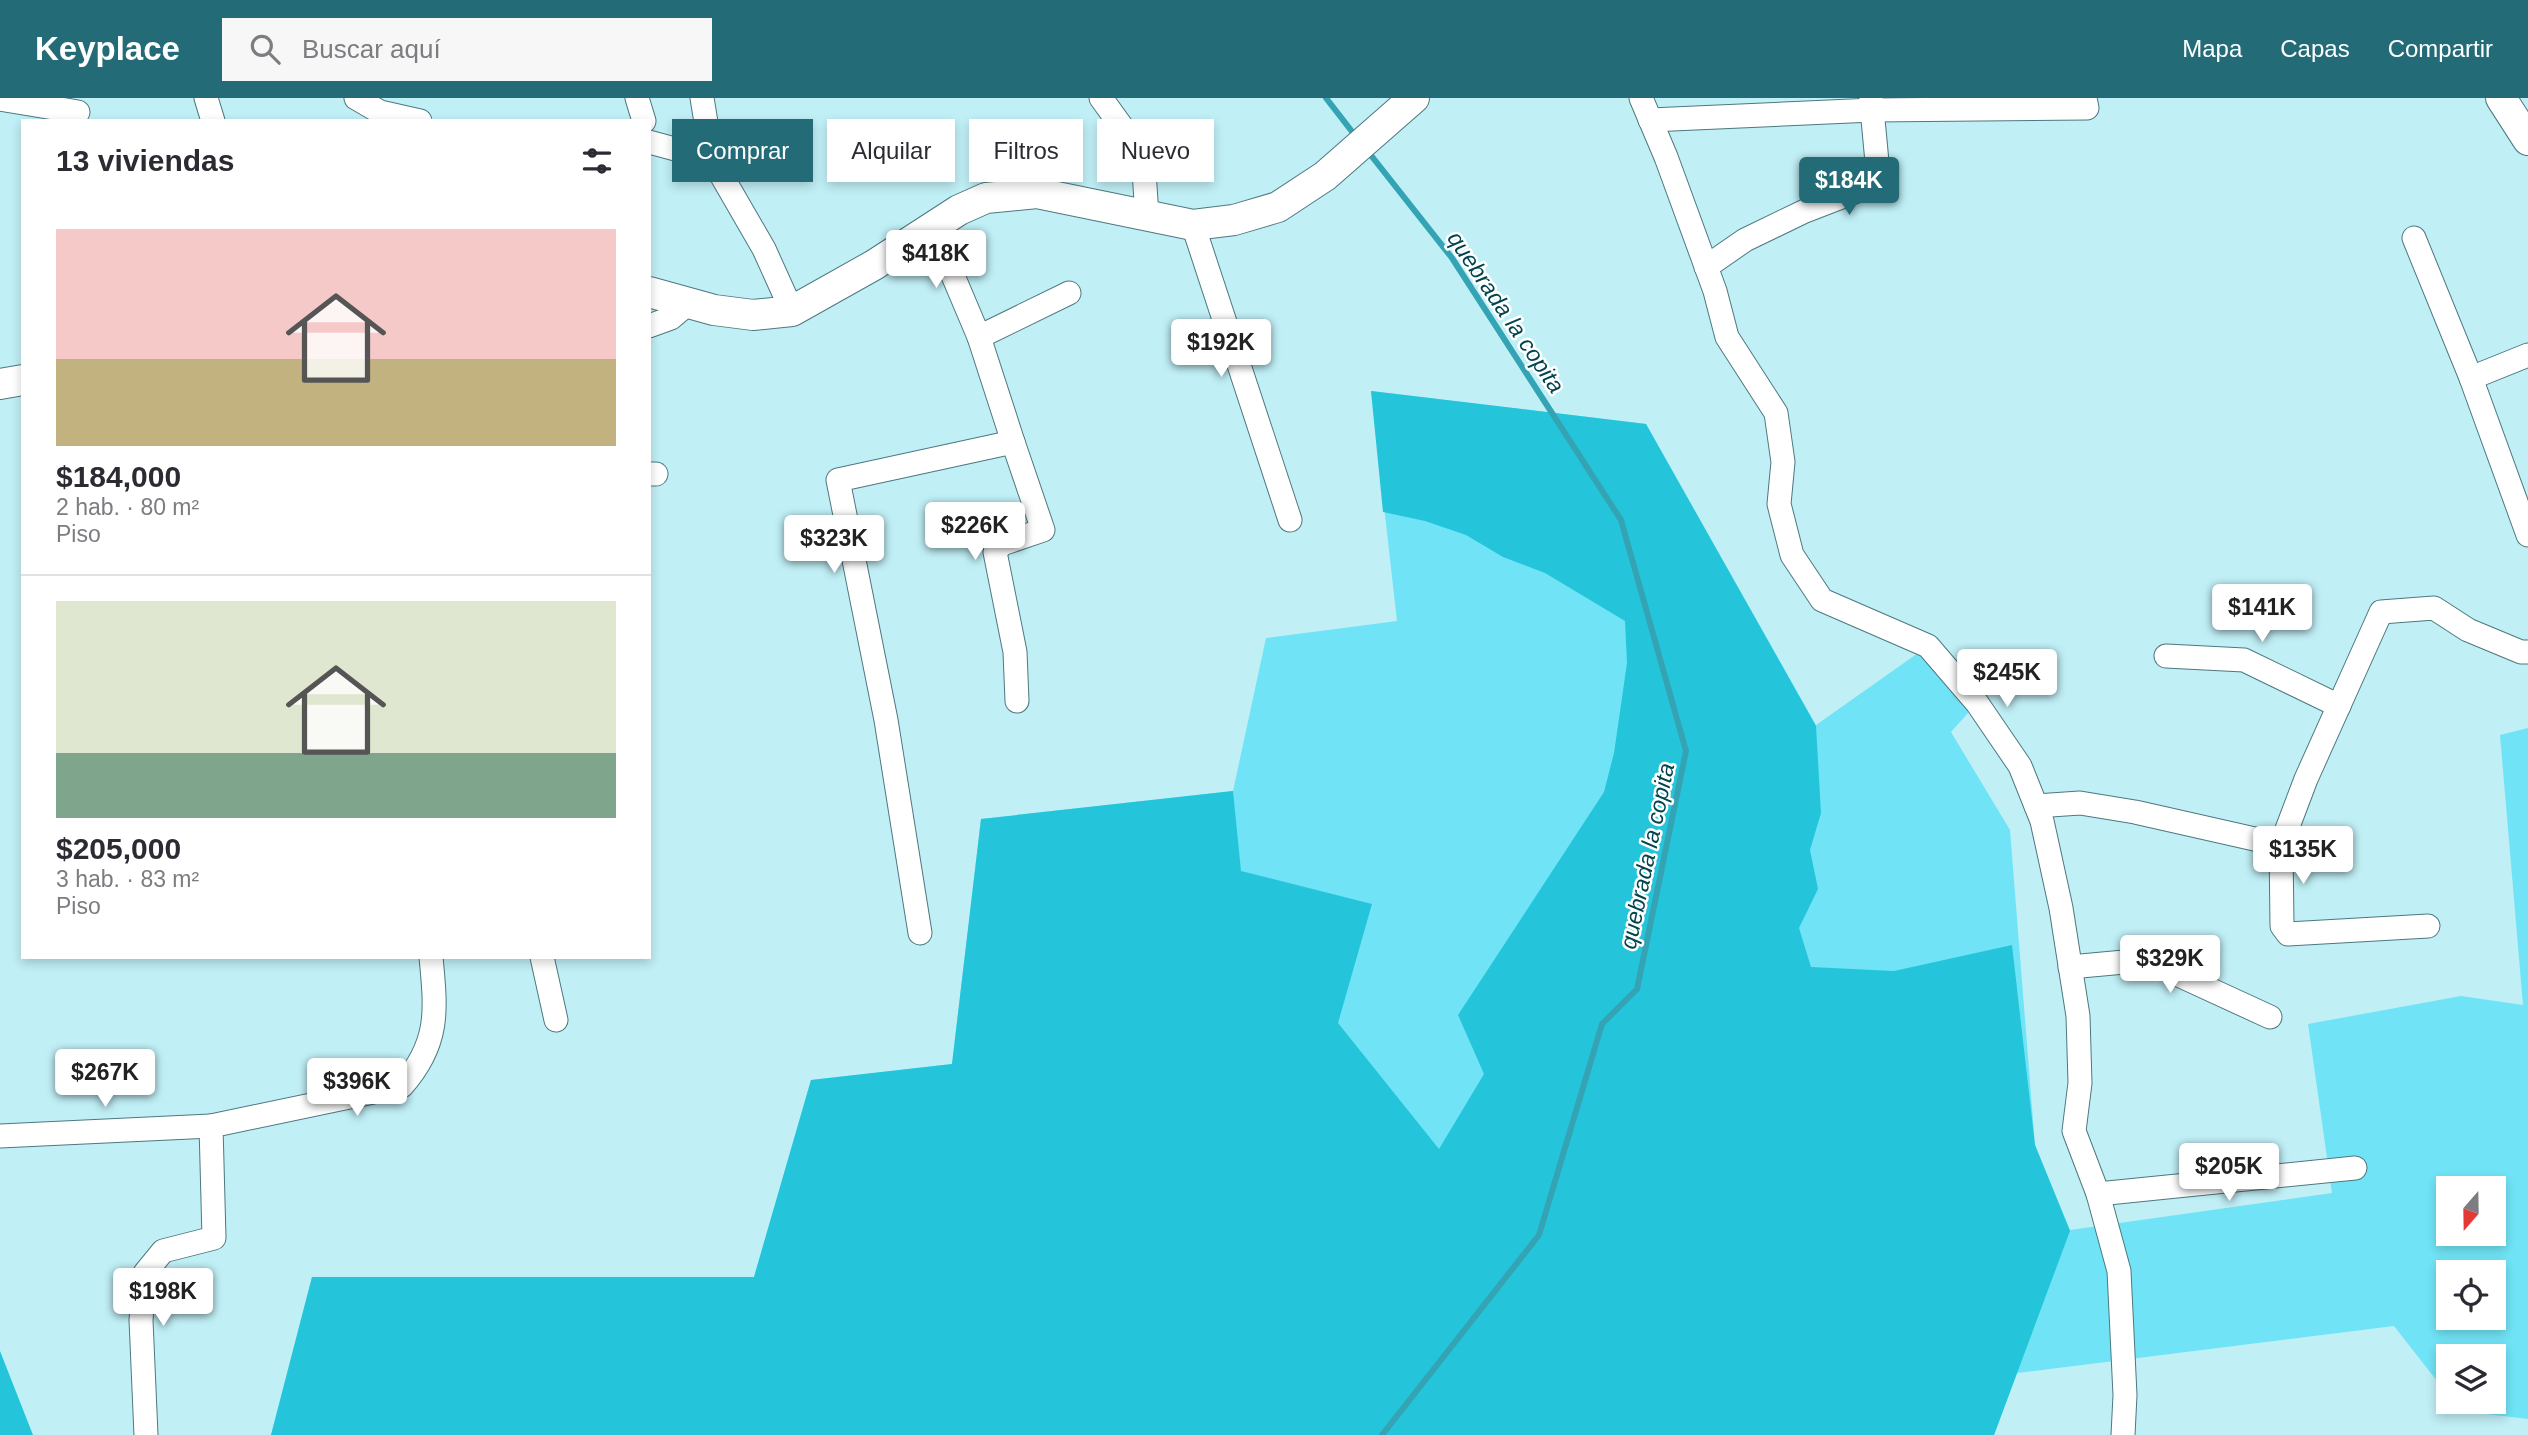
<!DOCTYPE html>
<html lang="es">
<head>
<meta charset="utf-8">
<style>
	:root { --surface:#fff; --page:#f7f7f7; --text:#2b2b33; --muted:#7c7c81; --line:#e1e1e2; --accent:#236c77 }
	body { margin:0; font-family:Helvetica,sans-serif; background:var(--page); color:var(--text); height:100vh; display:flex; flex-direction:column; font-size:26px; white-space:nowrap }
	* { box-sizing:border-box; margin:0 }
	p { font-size:23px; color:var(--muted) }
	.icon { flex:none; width:38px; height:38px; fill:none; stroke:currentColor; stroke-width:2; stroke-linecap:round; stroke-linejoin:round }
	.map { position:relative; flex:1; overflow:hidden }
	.panel { position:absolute; left:21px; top:21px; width:630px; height:840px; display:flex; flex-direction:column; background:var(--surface); border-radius:0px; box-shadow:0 4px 10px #0003 }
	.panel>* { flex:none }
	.top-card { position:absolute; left:672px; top:21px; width:665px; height:63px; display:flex; gap:14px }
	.needle { width:46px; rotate:200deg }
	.buttons { position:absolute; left:2436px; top:1078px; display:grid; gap:14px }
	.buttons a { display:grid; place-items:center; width:70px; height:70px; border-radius:0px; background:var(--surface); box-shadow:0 4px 10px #0003; font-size:35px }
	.price { position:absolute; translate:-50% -60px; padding:0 16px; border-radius:7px; background:#fff; color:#222; font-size:23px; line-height:46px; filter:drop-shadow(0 2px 4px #0008) }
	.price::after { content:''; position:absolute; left:50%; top:42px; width:21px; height:16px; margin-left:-10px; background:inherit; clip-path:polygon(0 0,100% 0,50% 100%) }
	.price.current { background:var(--accent); color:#fff }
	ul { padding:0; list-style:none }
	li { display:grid; align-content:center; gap:14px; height:371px; padding:0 35px }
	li+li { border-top:2px solid var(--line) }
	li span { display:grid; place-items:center; height:217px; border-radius:0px; color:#555 }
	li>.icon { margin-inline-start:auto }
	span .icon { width:126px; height:126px; fill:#fffc; stroke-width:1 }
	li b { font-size:30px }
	h2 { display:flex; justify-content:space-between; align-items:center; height:84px; padding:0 35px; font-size:30px }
	.pill { padding:0 24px; border-radius:0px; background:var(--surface); box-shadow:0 4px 10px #0003; font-size:24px; line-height:63px }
	.pill.current { background:var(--accent); color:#fff }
	header { display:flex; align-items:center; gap:42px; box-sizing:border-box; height:98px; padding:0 35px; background:var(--accent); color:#fff }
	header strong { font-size:33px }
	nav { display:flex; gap:38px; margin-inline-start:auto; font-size:24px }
	.search { width:490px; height:63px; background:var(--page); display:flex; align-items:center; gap:18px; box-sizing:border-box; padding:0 24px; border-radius:0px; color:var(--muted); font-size:26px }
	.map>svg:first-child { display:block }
	.green { fill:#70e4f6; fill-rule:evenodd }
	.forest { fill:#24c5da }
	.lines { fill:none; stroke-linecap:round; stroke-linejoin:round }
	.stream { stroke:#34a4b4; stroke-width:6 }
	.minor-casing { stroke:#4d787f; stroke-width:25 }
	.major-casing { stroke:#4d787f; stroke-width:32 }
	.minor { stroke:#fff; stroke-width:23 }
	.major { stroke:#fff; stroke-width:30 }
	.labels { text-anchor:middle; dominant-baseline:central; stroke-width:5; stroke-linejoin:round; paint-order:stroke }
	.water-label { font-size:23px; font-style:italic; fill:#00444d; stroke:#fff }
</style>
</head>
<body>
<header>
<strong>Keyplace</strong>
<div class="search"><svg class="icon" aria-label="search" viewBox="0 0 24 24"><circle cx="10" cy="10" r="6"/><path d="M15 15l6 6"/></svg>Buscar aquí</div>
<nav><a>Mapa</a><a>Capas</a><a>Compartir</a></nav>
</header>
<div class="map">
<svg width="2528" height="1337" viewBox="0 0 2528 1337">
	<rect width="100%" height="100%" fill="#c0eff6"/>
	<path class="green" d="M1371 293 1646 326 1816 627 1928 548 1977 605 1951 634 2010 732 2035 1047 2070 1132 2332 1095 2308 926 2461 898 2523 907 2500 637 2528 630V1321L2461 1313 2454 1304H2494V1258H2448V1297L2394 1228 2017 1275 1994 1337H271L312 1179H754L811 982 952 966 981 721 1233 693 1266 540 1397 523ZM2448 1090H2494V1136H2448ZM2448 1174H2494V1220H2448Z"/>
	<g class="forest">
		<polygon points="1371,293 1646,326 1816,628 1821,715 1810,752 1818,791 1799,830 1811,869 1894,873 2012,847 2035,1047 2070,1133 1994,1337 271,1337 312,1179 754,1179 811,982 952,966 981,721 1233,693 1241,773 1372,806 1338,925 1439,1051 1484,976 1458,917 1604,694 1614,655 1627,565 1625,523 1545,475 1503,459 1466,437 1425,423 1383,414"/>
		<polygon points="0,1253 33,1337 0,1337"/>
	</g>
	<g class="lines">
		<g class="stream">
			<polyline points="1326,0 1357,40"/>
			<polyline points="1366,51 1452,160 1621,422 1686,653 1637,891 1602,926 1539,1137 1382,1337"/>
		</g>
		<g class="minor-casing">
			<g id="minor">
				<polyline points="206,0 213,23"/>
				<polyline points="356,0 380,14 420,23"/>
				<polyline points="637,0 644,23"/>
				<polyline points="702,0 712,61"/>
				<polyline points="1101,0 1143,58 1147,118"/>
				<polyline points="1641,0 1666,59 1715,193 1727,239 1776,315 1783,364 1779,406 1792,457 1822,502 1928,548 1977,605 2020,668 2042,723 2061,810 2078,918 2080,985 2074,1033 2098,1096 2119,1173 2125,1297 2123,1337"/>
				<polyline points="0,1 78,14"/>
				<polyline points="1650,22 1873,12 2087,10 2085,0"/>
				<polyline points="649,44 712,61 764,151 792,213"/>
				<polyline points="1193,127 1290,422"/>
				<polyline points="2414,140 2471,280 2528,437"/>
				<polyline points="1706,169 1745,142 1805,113 1862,91 1877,64 1871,0"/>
				<polyline points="649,228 671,220 690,204"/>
				<polyline points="979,239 1069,195"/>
				<polyline points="2471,280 2528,257"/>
				<polyline points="1013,344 1043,432 1002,446 995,454 1015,554 1017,603"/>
				<polyline points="649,376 656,376"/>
				<polyline points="2166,558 2244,562 2339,608"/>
				<polyline points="2036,708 2080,705 2135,714 2281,747 2306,681 2381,514 2434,510 2468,532 2521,554 2528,554"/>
				<polyline points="2281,747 2282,828 2288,836 2428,828"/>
				<polyline points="920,835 886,622 838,382 1013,344 979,239 932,128"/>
				<polyline points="542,859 556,922"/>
				<polyline points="2070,869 2146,862 2270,919"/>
				<polyline points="0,1038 211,1028"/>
				<polyline points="2098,1096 2355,1070"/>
				<path d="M146 1337 141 1222 145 1175 163 1153 214 1140 211 1028 402 988C440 945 436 912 431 859"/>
			</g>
		</g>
		<g class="major-casing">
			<g id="major">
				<polyline points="2501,0 2528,42"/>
				<polyline points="649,194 714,212 753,217 792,213 874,167 959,112 986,100 1037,95 1193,127 1234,122 1278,109 1325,78 1414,0"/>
				<polyline points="0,286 23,282"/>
			</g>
		</g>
		<use href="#minor" class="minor"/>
		<use href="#major" class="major"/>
	</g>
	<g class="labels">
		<g class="water-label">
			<text transform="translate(1506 214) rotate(56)">quebrada la copita</text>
			<text transform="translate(1647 758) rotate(-78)">quebrada la copita</text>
		</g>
	</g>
</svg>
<div class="buttons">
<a><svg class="needle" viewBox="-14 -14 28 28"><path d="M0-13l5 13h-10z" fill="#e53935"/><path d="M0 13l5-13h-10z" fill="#7c7c81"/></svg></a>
<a><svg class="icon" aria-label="locate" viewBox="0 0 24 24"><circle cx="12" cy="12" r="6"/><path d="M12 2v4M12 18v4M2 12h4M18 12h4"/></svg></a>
<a><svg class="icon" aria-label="layers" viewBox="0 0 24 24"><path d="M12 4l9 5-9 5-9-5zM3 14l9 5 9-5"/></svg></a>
</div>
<b class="price current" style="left:1849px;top:119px">$184K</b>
<b class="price" style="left:936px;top:192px">$418K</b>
<b class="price" style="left:1221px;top:281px">$192K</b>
<b class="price" style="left:975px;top:464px">$226K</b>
<b class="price" style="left:834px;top:477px">$323K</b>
<b class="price" style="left:2262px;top:546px">$141K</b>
<b class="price" style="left:2007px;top:611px">$245K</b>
<b class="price" style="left:2303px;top:788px">$135K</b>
<b class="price" style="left:2170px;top:897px">$329K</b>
<b class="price" style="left:105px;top:1011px">$267K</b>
<b class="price" style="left:357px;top:1020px">$396K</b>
<b class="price" style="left:2229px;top:1105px">$205K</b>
<b class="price" style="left:163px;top:1230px">$198K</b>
<div class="top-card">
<a class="pill current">Comprar</a>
<a class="pill">Alquilar</a>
<a class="pill">Filtros</a>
<a class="pill">Nuevo</a>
</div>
<section class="panel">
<h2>13 viviendas<svg class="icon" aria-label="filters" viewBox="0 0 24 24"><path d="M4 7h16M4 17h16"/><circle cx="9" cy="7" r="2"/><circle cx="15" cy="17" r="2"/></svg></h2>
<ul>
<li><span style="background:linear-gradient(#f6c9c9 60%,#c2b280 0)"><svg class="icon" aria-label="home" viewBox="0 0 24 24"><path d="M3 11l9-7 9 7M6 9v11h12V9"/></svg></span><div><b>$184,000</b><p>2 hab. · 80 m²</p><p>Piso</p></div></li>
<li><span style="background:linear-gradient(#dfe7d0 70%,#7fa58c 0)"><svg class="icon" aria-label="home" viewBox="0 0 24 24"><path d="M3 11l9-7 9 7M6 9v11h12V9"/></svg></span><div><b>$205,000</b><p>3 hab. · 83 m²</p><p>Piso</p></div></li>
</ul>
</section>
</div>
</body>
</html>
